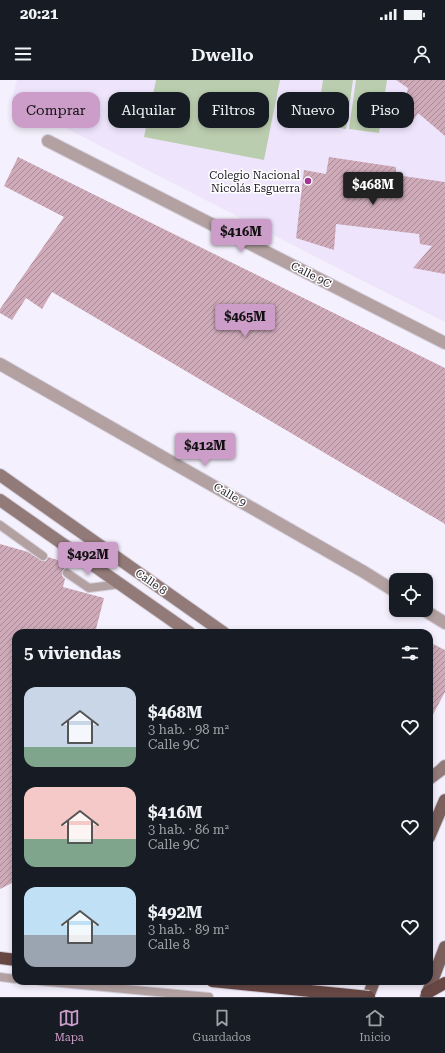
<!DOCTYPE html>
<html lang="es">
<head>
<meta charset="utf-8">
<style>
	:root { --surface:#171b24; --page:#242831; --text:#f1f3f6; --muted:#9ea1a6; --line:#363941; --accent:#cd9dc9 }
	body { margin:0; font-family:"Roboto Serif",serif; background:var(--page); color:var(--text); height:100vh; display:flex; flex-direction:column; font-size:15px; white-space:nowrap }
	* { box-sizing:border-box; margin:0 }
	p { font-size:13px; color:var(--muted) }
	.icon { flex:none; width:22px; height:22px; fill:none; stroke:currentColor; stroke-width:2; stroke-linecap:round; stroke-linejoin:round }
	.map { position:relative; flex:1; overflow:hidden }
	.panel { position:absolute; left:12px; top:549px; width:421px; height:356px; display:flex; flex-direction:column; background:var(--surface); border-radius:12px; box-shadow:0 2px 6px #0003 }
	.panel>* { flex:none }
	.hud { position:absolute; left:12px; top:12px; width:421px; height:36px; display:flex; gap:8px }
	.buttons { position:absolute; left:389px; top:493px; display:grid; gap:8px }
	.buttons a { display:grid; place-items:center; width:44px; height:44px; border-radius:8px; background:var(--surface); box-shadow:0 2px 6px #0003; font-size:20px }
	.price { position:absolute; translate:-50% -34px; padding:0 9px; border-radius:4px; background:var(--accent); color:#111; font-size:13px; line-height:26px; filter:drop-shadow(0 1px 2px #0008) }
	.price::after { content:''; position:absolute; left:50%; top:24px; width:12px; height:9px; margin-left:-6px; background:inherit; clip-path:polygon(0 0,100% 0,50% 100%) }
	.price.active { background:#222; color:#fff }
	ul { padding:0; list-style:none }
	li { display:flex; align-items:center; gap:12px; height:100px; padding:0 12px }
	li span { display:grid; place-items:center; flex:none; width:112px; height:80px; border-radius:12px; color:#555 }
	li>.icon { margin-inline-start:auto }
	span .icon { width:48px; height:48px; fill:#fffc; stroke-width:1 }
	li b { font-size:17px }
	h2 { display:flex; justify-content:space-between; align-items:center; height:48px; padding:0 12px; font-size:17px }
	.tag { padding:0 14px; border-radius:12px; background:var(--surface); box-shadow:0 2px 6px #0003; font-size:14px; line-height:36px }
	.tag.active { background:var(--accent); color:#111 }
	.status { display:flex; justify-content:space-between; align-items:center; height:28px; padding:0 20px; background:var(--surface); direction:ltr }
	.status svg { height:11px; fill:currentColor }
	header { display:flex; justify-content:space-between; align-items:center; height:52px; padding:0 12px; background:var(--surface); font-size:18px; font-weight:600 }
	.tab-bar { display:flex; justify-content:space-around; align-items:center; height:56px; border-top:1px solid var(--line); background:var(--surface); font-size:11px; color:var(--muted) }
	.tab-bar a { display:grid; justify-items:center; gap:2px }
	.tab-bar .active { color:var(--accent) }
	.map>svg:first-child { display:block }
	.built { fill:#eee5fc }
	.grass { fill:#bbcdaf }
	.building { fill:url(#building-hatch) }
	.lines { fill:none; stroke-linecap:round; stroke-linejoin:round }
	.lane-casing { stroke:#d3cedb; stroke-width:10 }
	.street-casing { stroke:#d3cedb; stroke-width:14 }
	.secondary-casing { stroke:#d3cedb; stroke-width:14 }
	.primary-casing { stroke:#d3cedb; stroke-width:14 }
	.highway-casing { stroke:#d3cedb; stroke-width:14 }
	.lane { stroke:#b2a1a0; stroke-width:8 }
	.street { stroke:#b2a1a0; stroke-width:12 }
	.secondary { stroke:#927a78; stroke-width:12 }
	.primary { stroke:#7b5f5c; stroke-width:12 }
	.highway { stroke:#674744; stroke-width:12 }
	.highway-bridge-casing { stroke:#d3cedb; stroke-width:14; stroke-linecap:butt }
	.highway-bridge { stroke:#674744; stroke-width:12 }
	.poi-dot { fill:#a23493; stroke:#fff; stroke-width:1.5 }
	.labels { text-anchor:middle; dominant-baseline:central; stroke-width:3; stroke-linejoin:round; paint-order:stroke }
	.poi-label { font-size:11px; fill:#201b26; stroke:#fff; text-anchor:end }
	.street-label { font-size:11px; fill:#201b26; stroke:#fff }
</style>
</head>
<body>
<div class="status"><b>20:21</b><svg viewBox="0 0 49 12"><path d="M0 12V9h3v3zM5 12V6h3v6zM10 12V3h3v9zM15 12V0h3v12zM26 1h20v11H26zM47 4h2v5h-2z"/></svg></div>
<header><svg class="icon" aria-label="menu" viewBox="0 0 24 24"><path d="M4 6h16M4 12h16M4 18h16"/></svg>Dwello<svg class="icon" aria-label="person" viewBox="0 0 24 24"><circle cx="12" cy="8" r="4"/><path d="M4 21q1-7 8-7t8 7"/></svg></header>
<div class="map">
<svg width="445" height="917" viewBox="0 0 445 917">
	<defs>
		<pattern id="building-hatch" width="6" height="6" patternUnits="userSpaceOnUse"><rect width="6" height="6" fill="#cfabb9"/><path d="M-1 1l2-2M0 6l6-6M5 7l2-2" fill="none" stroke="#a88a96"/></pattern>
	</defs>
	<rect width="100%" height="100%" fill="#f5f0fd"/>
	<polygon class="built" points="17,0 445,0 445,242 349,194 11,20"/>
	<g class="grass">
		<polygon points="156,0 280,0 264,80 144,57"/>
		<polygon points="323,0 353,0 346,49 316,44"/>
		<polygon points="356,0 387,0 379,53 349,49"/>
	</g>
	<g class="building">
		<polygon points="396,0 445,0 445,56 418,33 414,39 403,31 408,8"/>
		<polygon points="18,77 445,288 445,444 52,212 42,229 26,218 12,240 0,233 0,229 64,137 4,106"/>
		<polygon points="329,77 396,87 396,95 445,102 445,194 413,188 432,166 420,164 419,154 336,144 334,170 296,158 304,90 326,94"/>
		<polygon points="0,464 28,472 42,481 46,481 48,477 70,484 69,488 64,488 62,492 62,496 65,499 63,507 104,518 95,553 16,553 16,801 0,809"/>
		<polygon points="429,562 445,570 445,612 429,642"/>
	</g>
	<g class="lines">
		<g class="lane-casing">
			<g id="lane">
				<polyline points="0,445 43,476"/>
				<polyline points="67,493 89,508 121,504"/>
				<polyline points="0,897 16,899"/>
				<polyline points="40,901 209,917"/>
			</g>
		</g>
		<g class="street-casing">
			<g id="street">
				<polyline points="48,61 445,263"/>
				<polyline points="0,284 364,492 396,512"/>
				<polyline points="424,530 445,543"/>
			</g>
		</g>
		<g class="secondary-casing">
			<g id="secondary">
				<polyline points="0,395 224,553"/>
				<polyline points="0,420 190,553"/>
				<polyline points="429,699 441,690 445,686"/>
			</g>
		</g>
		<g class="primary-casing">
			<g id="primary">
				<polyline points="429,757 445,720"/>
				<polyline points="368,917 374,901"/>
				<polyline points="426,917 445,867"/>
			</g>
		</g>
		<g class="highway-casing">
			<g id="highway">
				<polyline points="0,878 16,880"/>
				<polyline points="427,913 445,903"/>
			</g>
		</g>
		<use href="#lane" class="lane"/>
		<use href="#street" class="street"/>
		<use href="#secondary" class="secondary"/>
		<use href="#primary" class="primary"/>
		<use href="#highway" class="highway"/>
		<g class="highway-bridge-casing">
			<polyline id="highway-bridge" points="212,901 369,917"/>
		</g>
		<use href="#highway-bridge" class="highway-bridge"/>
	</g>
	<circle class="poi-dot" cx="308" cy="101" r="4"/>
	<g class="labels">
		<g class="poi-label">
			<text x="300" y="95">Colegio Nacional<tspan x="300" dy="13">Nicolás Esguerra</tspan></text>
		</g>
		<g class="street-label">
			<text transform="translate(311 195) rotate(27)">Calle 9C</text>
			<text transform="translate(230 415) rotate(30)">Calle 9</text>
			<text transform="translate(151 502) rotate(35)">Calle 8</text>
		</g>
	</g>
</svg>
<div class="buttons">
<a><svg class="icon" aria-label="locate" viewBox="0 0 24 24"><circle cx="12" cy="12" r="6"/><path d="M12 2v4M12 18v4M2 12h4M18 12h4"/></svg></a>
</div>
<b class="price active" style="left:373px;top:126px">$468M</b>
<b class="price" style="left:241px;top:173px">$416M</b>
<b class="price" style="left:245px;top:258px">$465M</b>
<b class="price" style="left:205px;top:387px">$412M</b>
<b class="price" style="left:88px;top:496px">$492M</b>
<div class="hud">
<a class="tag active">Comprar</a>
<a class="tag">Alquilar</a>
<a class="tag">Filtros</a>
<a class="tag">Nuevo</a>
<a class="tag">Piso</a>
</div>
<section class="panel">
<h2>5 viviendas<svg class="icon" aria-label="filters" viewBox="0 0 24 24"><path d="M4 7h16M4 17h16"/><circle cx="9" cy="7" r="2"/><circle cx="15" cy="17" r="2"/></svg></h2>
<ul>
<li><span style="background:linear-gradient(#c9d6e8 75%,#7fa58c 0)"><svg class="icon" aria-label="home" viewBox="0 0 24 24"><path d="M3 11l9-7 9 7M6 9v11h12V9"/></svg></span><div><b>$468M</b><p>3 hab. · 98 m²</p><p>Calle 9C</p></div><svg class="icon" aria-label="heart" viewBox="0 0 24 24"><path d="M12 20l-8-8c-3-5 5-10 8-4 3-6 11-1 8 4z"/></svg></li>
<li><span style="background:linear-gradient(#f6c9c9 65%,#7fa58c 0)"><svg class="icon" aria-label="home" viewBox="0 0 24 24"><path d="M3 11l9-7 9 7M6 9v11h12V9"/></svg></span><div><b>$416M</b><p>3 hab. · 86 m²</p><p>Calle 9C</p></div><svg class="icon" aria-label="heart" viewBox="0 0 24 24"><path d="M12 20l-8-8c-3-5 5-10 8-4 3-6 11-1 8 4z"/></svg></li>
<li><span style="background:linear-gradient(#bfe0f5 60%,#9aa5b1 0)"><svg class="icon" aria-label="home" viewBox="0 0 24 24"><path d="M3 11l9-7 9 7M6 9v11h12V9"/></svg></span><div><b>$492M</b><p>3 hab. · 89 m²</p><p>Calle 8</p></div><svg class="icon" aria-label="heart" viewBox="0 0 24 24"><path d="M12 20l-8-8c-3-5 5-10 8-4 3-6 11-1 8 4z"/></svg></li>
</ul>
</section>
</div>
<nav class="tab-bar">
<a class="active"><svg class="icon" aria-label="map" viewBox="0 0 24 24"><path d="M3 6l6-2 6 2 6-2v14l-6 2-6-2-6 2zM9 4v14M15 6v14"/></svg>Mapa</a>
<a><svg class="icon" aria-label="saved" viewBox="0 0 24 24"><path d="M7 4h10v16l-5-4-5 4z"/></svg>Guardados</a>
<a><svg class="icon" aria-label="home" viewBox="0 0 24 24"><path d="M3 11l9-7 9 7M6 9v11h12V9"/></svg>Inicio</a>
</nav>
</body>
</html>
